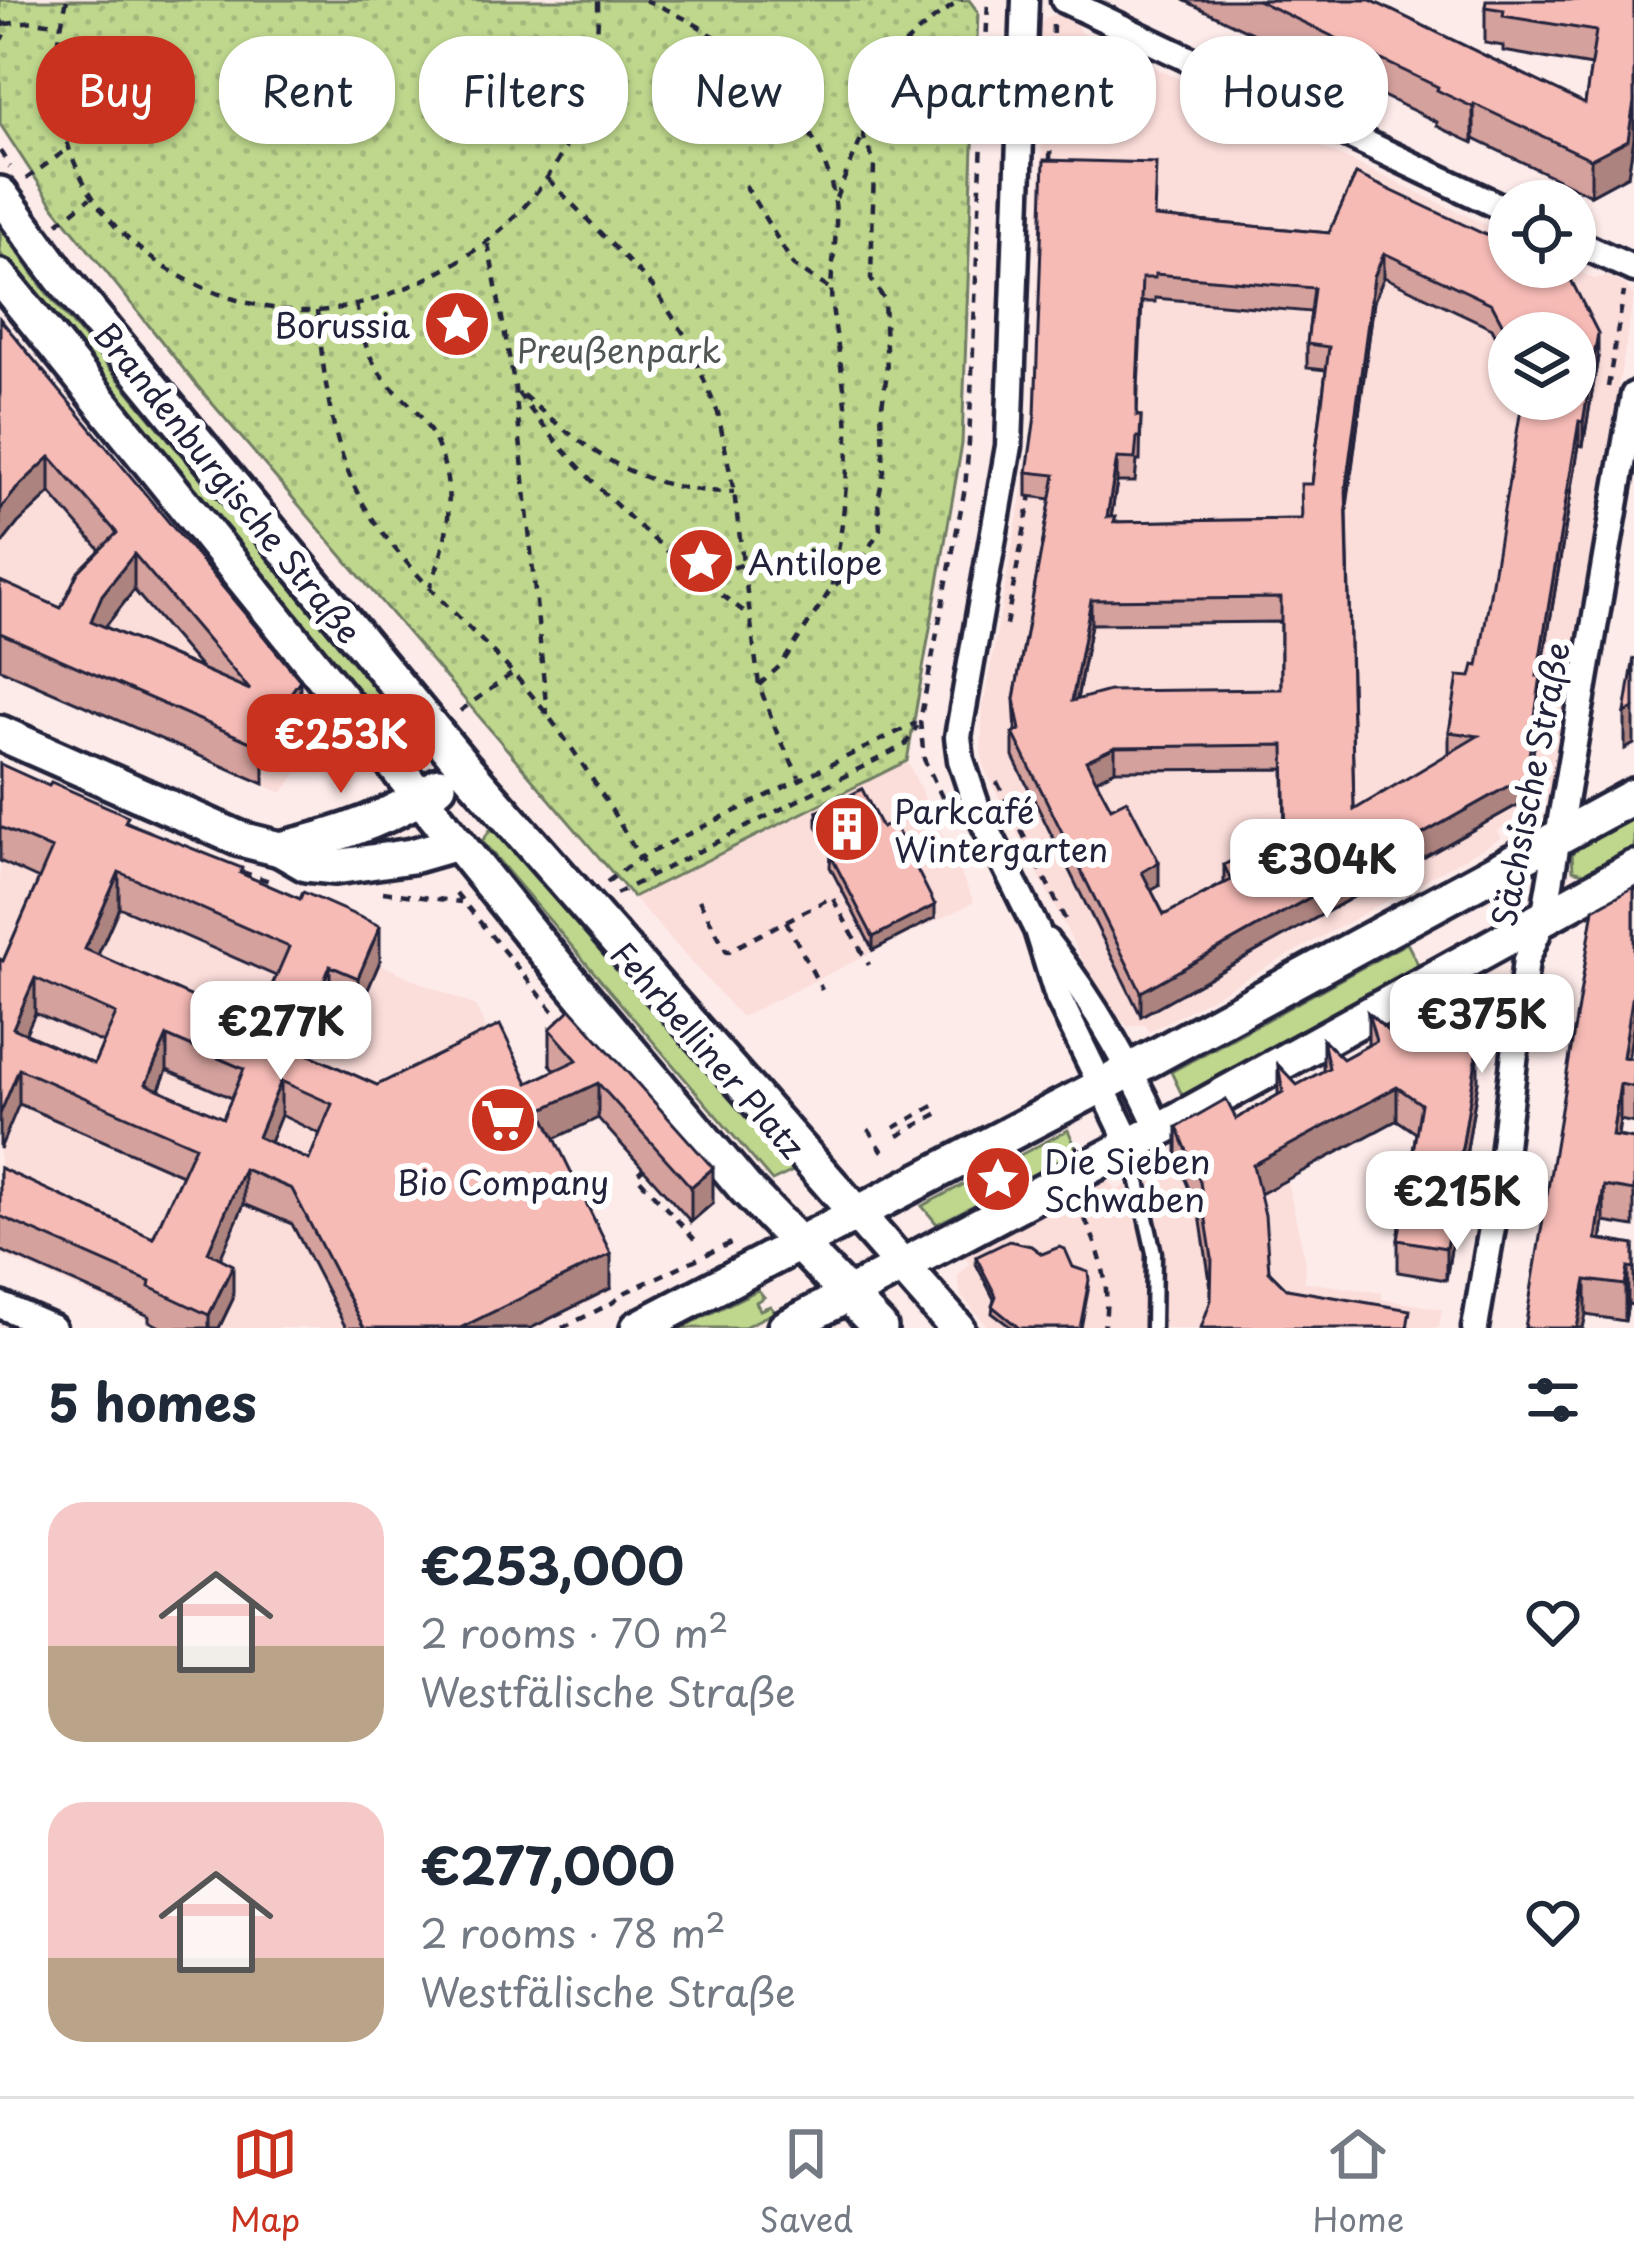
<!DOCTYPE html>
<html lang="en">
<head>
<meta charset="utf-8">
<style>
	:root { --surface:#fff; --page:#f6f6f7; --text:#1f2937; --muted:#747a83; --line:#e0e1e3; --accent:#c8321e }
	body { margin:0; font-family:"Playpen Sans",sans-serif; background:var(--page); color:var(--text); height:100vh; display:flex; flex-direction:column; font-size:45px; white-space:nowrap }
	* { box-sizing:border-box; margin:0 }
	p { font-size:39px; color:var(--muted) }
	.icon { flex:none; width:66px; height:66px; fill:none; stroke:currentColor; stroke-width:2; stroke-linecap:round; stroke-linejoin:round }
	.map { position:relative; height:1328px; overflow:hidden }
	.side { display:flex; flex-direction:column; background:var(--surface); flex:1 }
	.side>* { flex:none }
	.hud { position:absolute; left:36px; top:36px; width:1563px; height:108px; display:flex; gap:24px }
	.buttons { position:absolute; left:1488px; top:180px; display:grid; gap:24px }
	.buttons a { display:grid; place-items:center; width:108px; height:108px; border-radius:50%; background:var(--surface); box-shadow:0 3px 9px #0004; font-size:60px }
	.price { position:absolute; translate:-50% -102px; padding:0 27px; border-radius:24px; background:#fff; color:#222; font-size:39px; line-height:78px; filter:drop-shadow(0 3px 6px #0008) }
	.price::after { content:''; position:absolute; left:50%; top:72px; width:36px; height:27px; margin-left:-18px; background:inherit; clip-path:polygon(0 0,100% 0,50% 100%) }
	.price.selected { background:var(--accent); color:#fff }
	ul { padding:0; list-style:none }
	li { display:flex; align-items:center; gap:36px; height:300px; padding:0 48px }
	li span { display:grid; place-items:center; flex:none; width:336px; height:240px; border-radius:36px; color:#555 }
	li>.icon { margin-inline-start:auto }
	span .icon { width:144px; height:144px; fill:#fffc; stroke-width:1 }
	li b { font-size:51px }
	h2 { display:flex; justify-content:space-between; align-items:center; height:144px; padding:0 48px; font-size:51px }
	.pill { padding:0 42px; border-radius:48px; background:var(--surface); box-shadow:0 3px 9px #0004; font-size:42px; line-height:108px }
	.pill.selected { background:var(--accent); color:#fff }
	.dock { display:flex; justify-content:space-around; align-items:center; height:168px; border-top:3px solid var(--line); background:var(--surface); font-size:33px; color:var(--muted) }
	.dock a { display:grid; justify-items:center; gap:6px }
	.dock .selected { color:var(--accent) }
	.map>svg:first-child { display:block }
	.built { fill:#fbddda; fill-rule:evenodd }
	.grass { fill:#bed78d; stroke:#707c64; stroke-width:3 }
	.park { fill:url(#park-dots); stroke:#707c64; stroke-width:3 }
	.lines { fill:none; stroke-linecap:round; stroke-linejoin:round }
	.lane-casing { stroke:#22223b; stroke-width:21 }
	.street-casing { stroke:#22223b; stroke-width:33 }
	.secondary-casing { stroke:#22223b; stroke-width:42 }
	.path { stroke:#22223b; stroke-width:4.5; stroke-dasharray:9 9; stroke-linecap:butt }
	.lane { stroke:#fff; stroke-width:12 }
	.street { stroke:#fff; stroke-width:24 }
	.secondary { stroke:#fff; stroke-width:33 }
	.wall { fill:#d4a19d; stroke:#22223b; stroke-width:3; fill-rule:evenodd }
	.shaded-wall { fill:#ad837f; stroke:#22223b; stroke-width:3 }
	.building { fill:#f7bbb6; stroke:#22223b; stroke-width:3; fill-rule:evenodd }
	.labels { text-anchor:middle; dominant-baseline:central; stroke-width:12; stroke-linejoin:round; paint-order:stroke }
	.poi-label { font-size:33px; fill:#22223b; stroke:#fff; text-anchor:start }
	.park-label { font-size:33px; fill:#515854; stroke:#fff }
	.street-label { font-size:33px; fill:#22223b; stroke:#fff }
</style>
</head>
<body>
<div class="map">
<svg width="1634" height="1328" viewBox="0 0 1634 1328">
	<defs>
		<pattern id="park-dots" width="8" height="8" patternUnits="userSpaceOnUse" patternTransform="scale(3)"><rect width="8" height="8" fill="#bed78d"/><path d="M2 2h.1M6 6h.1" fill="none" stroke="#a3b87b" stroke-width="1.8" stroke-linecap="round"/></pattern>
	</defs>
	<rect width="100%" height="100%" fill="#fdebe9"/>
	<filter id="ink" filterUnits="userSpaceOnUse"><feTurbulence type="fractalNoise" baseFrequency=".00833" numOctaves="2"/><feDisplacementMap in="SourceGraphic" scale="24" xChannelSelector="R" yChannelSelector="G"/><feConvolveMatrix kernelMatrix="1 2 1 2 8 2 1 2 1" color-interpolation-filters="sRGB"/></filter>
	<g filter="url(#ink)">
		<g class="built">
			<path d="M1056 14 1077 22 1080 32 1509 236V267H1571L1594 279 1607 276 1625 285 1634 296 1553 769 1556 776 1552 795 1498 830 1501 838 1149 1032 1145 1024 1128 1027 1120 1019 1114 1022 986 772 981 752 983 707 1032 440 1045 52 1038 43 1037 32 1045 18ZM1509 333H1575V399H1509Z"/>
			<polygon points="0,352 322,740 282,793 0,669"/>
			<polygon points="907,761 974,902 741,1017 633,897"/>
			<polygon points="0,799 475,1006 614,1290 536,1328 167,1328 0,1254"/>
			<polygon points="1196,1148 1294,1175 1287,1180 1304,1256 1305,1282 1382,1293 1382,1299 1442,1309 1439,1328 989,1328 961,1296 958,1276 970,1264 962,1253 1107,1177 1116,1191"/>
		</g>
		<g class="grass">
			<polygon points="0,227 46,292 410,730 397,739 35,301 0,253"/>
			<polygon points="1634,815 1634,848 1586,874 1573,870 1572,853 1579,847"/>
			<polygon points="490,830 495,830 795,1170 772,1181 482,841"/>
			<polygon points="1407,943 1420,968 1183,1097 1171,1072"/>
			<polygon points="1068,1130 1078,1152 937,1224 922,1206"/>
			<polygon points="758,1290 764,1297 756,1302 760,1310 770,1306 775,1312 742,1328 681,1328"/>
		</g>
		<polygon class="park" points="0,0 969,0 978,12 962,444 907,761 633,897 194,382 55,208 0,124"/>
		<g class="lines">
			<g class="lane-casing">
				<polyline id="lane" points="1130,1146 1154,1253 1153,1328"/>
			</g>
			<g class="street-casing">
				<g id="street">
					<polyline points="1025,0 1009,446 958,737 961,760 978,811 1037,930 1058,997 1130,1145"/>
					<polyline points="1064,0 1509,211"/>
					<polyline points="1575,242 1634,269"/>
					<path d="M1046 941C1093 1000 1128 1062 1159 1130"/>
					<polyline points="0,1305 53,1328"/>
					<polyline points="1475,1328 1500,1180 1526,960 1544,918 1634,395"/>
				</g>
			</g>
			<g class="secondary-casing">
				<g id="secondary">
					<polyline points="0,194 61,277 464,767 957,1328"/>
					<polyline points="0,277 534,938 744,1187 880,1328"/>
					<polyline points="0,733 240,839 280,849 306,864 335,867 412,856 457,843"/>
					<path d="M280 849C335 837 392 818 439 785"/>
					<polyline points="638,1328 1101,1086 1634,796"/>
					<polyline points="785,1328 1187,1115 1634,868"/>
				</g>
			</g>
			<g class="path">
				<path d="M67 0C34 123 84 234 200 286 235 302 275 312 315 311 344 310 376 300 403 289 526 240 601 135 598 0"/>
				<path d="M645 0C728 33 817 104 834 197 841 232 828 271 832 306 838 351 848 398 848 443 847 492 841 541 831 589"/>
				<polyline points="0,19 7,30 0,41"/>
				<polyline points="5,24 34,21 61,25"/>
				<polyline points="0,151 10,167"/>
				<polyline points="1050,160 1053,22"/>
				<polyline points="26,179 69,148"/>
				<polyline points="548,179 653,287 686,337 718,413 734,492 759,685 777,733 799,777"/>
				<polyline points="745,185 794,266 830,289"/>
				<polyline points="836,198 862,137"/>
				<polyline points="58,223 90,198"/>
				<polyline points="488,244 515,388 547,714"/>
				<path d="M356 304C361 332 367 360 387 382 397 394 410 403 420 416 459 467 454 530 430 586"/>
				<path d="M317 311C324 372 329 434 356 490 386 553 463 619 511 671 566 732 610 805 650 876"/>
				<polyline points="1608,387 1624,292"/>
				<path d="M518 393C581 479 660 550 746 613"/>
				<path d="M523 395C590 453 640 492 734 492"/>
				<polyline points="699,579 744,564"/>
				<polyline points="1006,625 1031,495"/>
				<path d="M759 685 781 665 831 589 859 565 880 529 878 500 884 471 881 412 887 373 884 299 871 279 874 165C872 152 863 143 863 130 864 75 918 26 962 0"/>
				<polyline points="460,711 513,673"/>
				<polyline points="997,782 1067,923"/>
				<polyline points="950,814 924,759 920,721 965,488 969,442 988,0"/>
				<polyline points="1505,830 1536,811"/>
				<polyline points="242,872 276,883"/>
				<polyline points="607,882 639,858 916,723"/>
				<polyline points="383,892 461,902"/>
				<polyline points="456,893 563,1023"/>
				<polyline points="616,894 905,745 917,726"/>
				<polyline points="699,900 727,952 832,897 869,965"/>
				<polyline points="786,921 822,990"/>
				<polyline points="894,1128 935,1105"/>
				<polyline points="868,1129 885,1155"/>
				<polyline points="898,1136 940,1112"/>
				<polyline points="645,1167 636,1175 696,1241"/>
				<path d="M1085 1219C1102 1256 1111 1287 1104 1328"/>
				<polyline points="562,1328 612,1303 626,1292 733,1242"/>
			</g>
			<use href="#lane" class="lane"/>
			<use href="#street" class="street"/>
			<use href="#secondary" class="secondary"/>
		</g>
		<g class="wall">
			<polygon points="1183,0 1370,0 1585,104 1591,66 1503,51 1503,46 1485,43 1485,7 1634,0 1634,138 1628,175 1591,195 1474,139 1473,143 1447,131 1437,126 1437,122"/>
			<path d="M1356 174 1598 357 1583 446 1579 445 1541 676V700L1526 800 1141 1016 1013 757V733L1016 732 1014 699 1051 499 1027 496V472L1155 217 1329 233ZM1384 277 1492 328 1509 360V333L1575 399 1478 666 1471 677 1449 732V754L1354 810 1347 507 1374 301ZM1155 298 1311 312 1307 344V368L1326 370 1312 484 1301 519 1116 522 1111 517 1117 482H1135L1137 461H1140L1141 416H1137V412L1142 302H1155ZM1281 622V689L1077 700 1091 624ZM1284 769 1285 848 1256 864 1224 865V883L1164 915 1151 890 1159 886 1111 808 1096 780 1115 770Z"/>
			<path d="M0 319 300 716 264 765V784L0 669V581L61 608 100 550 50 493 18 523 0 546ZM134 590 202 669 105 627Z"/>
			<path d="M0 764 242 874 380 961 358 1013 330 1001 308 1054 377 1085 528 1083 555 1070 550 1064V1029L713 1203 691 1222 598 1118 555 1138 611 1288 531 1328H346L292 1224 244 1204 220 1258 233 1299 219 1328H162L149 1321V1316L0 1250V1168L153 1238 182 1175 19 1104 3 961 39 879 0 861ZM119 907 276 976 255 1025 98 955ZM35 1013 103 1043 94 1064 25 1033ZM167 1070 232 1098 223 1118 159 1090ZM281 1115 320 1134 309 1160 270 1142Z"/>
			<polygon points="817,812 882,828 935,918 873,950 830,867 831,854 817,826"/>
			<polygon points="1634,887 1634,1023 1628,1058 1634,1059 1634,1123 1620,1120 1618,1136 1634,1139 1634,1227 1604,1222 1601,1239 1634,1245 1634,1305 1628,1304 1625,1321 1586,1315 1525,1328"/>
			<polygon points="1415,989 1478,1081 1446,1280 1398,1272 1398,1240 1416,1133 1397,1120 1260,1194 1269,1271 1287,1289 1410,1328 1211,1300 1211,1288 1200,1215 1177,1160 1177,1127 1236,1119 1278,1095 1278,1065 1297,1085 1323,1071 1323,1040 1343,1059 1368,1045 1368,1013 1391,1034 1415,1019"/>
			<polygon points="1042,1254 1073,1267 1089,1286 1081,1328 1012,1328 992,1313 994,1299 976,1264 976,1257"/>
		</g>
		<g class="shaded-wall">
			<polygon points="1634,102 1634,138 1628,175 1591,195 1591,159"/>
			<polygon points="1474,104 1474,139 1473,143 1473,107"/>
			<polygon points="1384,253 1384,277 1374,301 1346,510 1346,486 1374,277"/>
			<polygon points="1598,333 1598,357 1583,446 1583,422"/>
			<polygon points="1579,421 1579,445 1537,699 1537,676"/>
			<polygon points="50,457 50,493 18,523 0,546 0,510 18,487"/>
			<polygon points="1117,458 1117,482 1107,541 1107,517"/>
			<polygon points="134,554 134,590 102,631 91,621 102,595"/>
			<polygon points="1091,600 1091,624 1072,725 1072,701"/>
			<polygon points="1541,676 1541,700 1526,800 1141,1016 1141,992 1526,776"/>
			<polygon points="300,680 300,716 264,765 262,733"/>
			<polygon points="1634,708 1634,744 1625,749 1625,713"/>
			<polygon points="1115,747 1115,770 1086,785 1086,761"/>
			<polygon points="1159,862 1159,886 1142,896 1142,872"/>
			<polygon points="119,872 119,907 85,984 85,949"/>
			<polygon points="935,905 935,918 873,950 873,937"/>
			<polygon points="380,926 380,961 358,1013 358,978"/>
			<polygon points="330,966 330,1001 296,1084 296,1049"/>
			<polygon points="35,978 35,1013 13,1062 13,1028"/>
			<polygon points="1634,987 1634,1023 1624,1085 1623,1057"/>
			<polygon points="167,1036 167,1070 146,1119 146,1084"/>
			<polygon points="1478,1048 1478,1081 1446,1280 1446,1248"/>
			<polygon points="19,1069 19,1104 0,1149 0,1114"/>
			<polygon points="281,1081 281,1115 258,1172 258,1137"/>
			<polygon points="598,1083 598,1118 541,1145 541,1110"/>
			<polygon points="1620,1084 1620,1120 1612,1171 1612,1136"/>
			<polygon points="1397,1087 1397,1120 1253,1198 1253,1165"/>
			<polygon points="713,1168 713,1203 691,1222 691,1187"/>
			<polygon points="244,1169 244,1204 208,1287 208,1252"/>
			<polygon points="1604,1186 1604,1222 1596,1274 1596,1239"/>
			<polygon points="611,1254 611,1288 531,1328 460,1328"/>
			<polygon points="233,1265 233,1299 219,1328 209,1328 209,1315"/>
			<polygon points="1628,1268 1628,1304 1625,1321 1625,1285"/>
			<polygon points="1586,1280 1586,1315 1583,1328 1577,1328"/>
		</g>
		<g class="building">
			<polygon points="1257,0 1370,0 1585,104 1596,31 1503,16 1504,10 1485,7 1486,0 1634,0 1634,102 1628,140 1591,159 1474,104 1473,107 1447,95 1437,90 1438,87"/>
			<path d="M1044 160 1156 163 1154 217 1329 233 1356 174 1509 246V267H1553L1568 274 1598 333 1583 422 1579 421 1537 676H1541L1526 776 1141 992 1013 733 1020 730 1014 699 1055 475 1027 472 1035 416ZM1384 253 1492 304 1509 336V333H1575V399H1527L1525 409H1521L1478 666 1474 665 1471 677 1458 676 1449 732 1478 736 1354 810 1346 486 1374 277ZM1155 274 1314 288 1307 344 1329 347 1312 484H1301L1302 519 1114 522 1116 517H1107L1117 458 1135 459 1137 437H1140L1141 416H1137V388L1142 278H1155ZM1281 598V689L1109 691 1072 701 1091 600ZM1284 745 1286 847 1256 864 1249 851 1224 865 1231 880 1164 915 1142 872 1159 862 1127 800 1111 808 1086 761 1115 747Z"/>
			<path d="M0 319 300 680 262 733 264 748 0 633V581L61 608 78 572 117 533 50 457 18 487 0 510ZM134 554 250 690 91 621 102 595Z"/>
			<polygon points="1634,657 1634,708 1625,713"/>
			<path d="M0 764 49 786 51 782 128 816 125 822 242 868 240 873 300 899 303 892 380 926 358 978 330 966 296 1049 377 1085 500 1025 528 1083 577 1060 550 1029 571 1009 713 1168 691 1187 598 1083 541 1110 611 1254 460 1328H364L292 1189 244 1169 208 1252 233 1265 209 1315 149 1287 150 1282 0 1216V1168L153 1238 195 1146 19 1069 0 1114V959L3 961 52 849 0 827ZM119 872 289 947 255 1025 85 949ZM35 978 116 1014 94 1064 13 1028ZM167 1036 244 1069 223 1118 146 1084ZM281 1081 332 1104 309 1160 258 1137Z"/>
			<polygon points="862,789 882,828 893,822 935,905 873,937 830,854 837,851 817,812"/>
			<polygon points="1634,887 1634,987 1623,1057 1634,1059 1634,1087 1620,1084 1612,1136 1634,1139 1634,1191 1604,1186 1596,1239 1634,1245 1634,1269 1628,1268 1625,1285 1586,1280 1577,1328 1525,1328 1594,909"/>
			<polygon points="1415,989 1435,1008 1451,999 1478,1048 1446,1248 1398,1240 1421,1104 1397,1087 1253,1165 1265,1215 1269,1271 1287,1289 1410,1310 1407,1328 1201,1328 1211,1300 1212,1258 1200,1182 1177,1127 1226,1099 1236,1119 1283,1092 1278,1065 1297,1085 1329,1068 1323,1040 1343,1059 1376,1041 1368,1013 1391,1034 1421,1016"/>
			<polygon points="1009,1241 1031,1246 1042,1254 1059,1247 1065,1249 1073,1267 1088,1272 1089,1280 1080,1328 1019,1328 992,1306 996,1296 976,1257"/>
		</g>
	</g>
	<defs>
		<g id="sight-disc" transform="scale(3.45)"><circle r="9.5" fill="#c8321e" stroke="#fff"/><path d="M0-6L1.8-2.2L6-1.7L2.9 1.2L3.7 5.4L0 3.3L-3.7 5.4L-2.9 1.2L-6-1.7L-1.8-2.2Z" fill="#fff"/></g>
		<g id="building-disc" transform="scale(3.45)"><circle r="9.5" fill="#c8321e" stroke="#fff"/><path d="M-4-6H4V6H1V3H-1V6H-4ZM-2.5-4.3h1.7v1.8h-1.7ZM.8-4.3h1.7v1.8H.8ZM-2.5-1h1.7V.8h-1.7ZM.8-1h1.7V.8H.8Z" fill="#fff"/></g>
		<g id="supermarket-disc" transform="scale(3.45)"><circle r="9.5" fill="#c8321e" stroke="#fff"/><path d="M-6-5.5h2.5l.6 2H6L4.5 2H-2.5L-4.4-4H-6ZM-1.5 3.2a1.3 1.3 0 1 0 .1 0ZM3 3.2a1.3 1.3 0 1 0 .1 0Z" fill="#fff"/></g>
	</defs>
	<g fill-rule="evenodd">
		<use href="#sight-disc" x="457" y="324"/>
		<use href="#sight-disc" x="701" y="561"/>
		<use href="#building-disc" x="847" y="829"/>
		<use href="#supermarket-disc" x="503" y="1120"/>
		<use href="#sight-disc" x="998" y="1179"/>
	</g>
	<g class="labels">
		<g class="poi-label">
			<text x="410" y="324" text-anchor="end">Borussia</text>
			<text x="748" y="561">Antilope</text>
			<text x="894" y="810">Parkcafé<tspan x="894" dy="38">Wintergarten</tspan></text>
			<text x="1044" y="1160">Die Sieben<tspan x="1044" dy="38">Schwaben</tspan></text>
			<text x="503" y="1181" text-anchor="middle">Bio Company</text>
		</g>
		<g class="park-label">
			<text x="619" y="349">Preußenpark</text>
		</g>
		<g class="street-label">
			<text transform="translate(229 482) rotate(51)">Brandenburgische Straße</text>
			<text transform="translate(1529 784) rotate(-79)">Sächsische Straße</text>
			<text transform="translate(709 1049) rotate(49)">Fehrbelliner Platz</text>
		</g>
	</g>
</svg>
<div class="buttons">
<a><svg class="icon" aria-label="locate" viewBox="0 0 24 24"><circle cx="12" cy="12" r="6"/><path d="M12 2v4M12 18v4M2 12h4M18 12h4"/></svg></a>
<a><svg class="icon" aria-label="layers" viewBox="0 0 24 24"><path d="M12 4l9 5-9 5-9-5zM3 14l9 5 9-5"/></svg></a>
</div>
<b class="price selected" style="left:341px;top:796px">€253K</b>
<b class="price" style="left:1327px;top:921px">€304K</b>
<b class="price" style="left:1482px;top:1076px">€375K</b>
<b class="price" style="left:281px;top:1083px">€277K</b>
<b class="price" style="left:1457px;top:1253px">€215K</b>
<div class="hud">
<a class="pill selected">Buy</a>
<a class="pill">Rent</a>
<a class="pill">Filters</a>
<a class="pill">New</a>
<a class="pill">Apartment</a>
<a class="pill">House</a>
</div>
</div>
<section class="side">
<h2>5 homes<svg class="icon" aria-label="filters" viewBox="0 0 24 24"><path d="M4 7h16M4 17h16"/><circle cx="9" cy="7" r="2"/><circle cx="15" cy="17" r="2"/></svg></h2>
<ul>
<li><span style="background:linear-gradient(#f6c9c9 60%,#b9a48a 0)"><svg class="icon" aria-label="home" viewBox="0 0 24 24"><path d="M3 11l9-7 9 7M6 9v11h12V9"/></svg></span><div><b>€253,000</b><p>2 rooms · 70 m²</p><p>Westfälische Straße</p></div><svg class="icon" aria-label="heart" viewBox="0 0 24 24"><path d="M12 20l-8-8c-3-5 5-10 8-4 3-6 11-1 8 4z"/></svg></li>
<li><span style="background:linear-gradient(#f6c9c9 65%,#b9a48a 0)"><svg class="icon" aria-label="home" viewBox="0 0 24 24"><path d="M3 11l9-7 9 7M6 9v11h12V9"/></svg></span><div><b>€277,000</b><p>2 rooms · 78 m²</p><p>Westfälische Straße</p></div><svg class="icon" aria-label="heart" viewBox="0 0 24 24"><path d="M12 20l-8-8c-3-5 5-10 8-4 3-6 11-1 8 4z"/></svg></li>
</ul>
</section>
<nav class="dock">
<a class="selected"><svg class="icon" aria-label="map" viewBox="0 0 24 24"><path d="M3 6l6-2 6 2 6-2v14l-6 2-6-2-6 2zM9 4v14M15 6v14"/></svg>Map</a>
<a><svg class="icon" aria-label="saved" viewBox="0 0 24 24"><path d="M7 4h10v16l-5-4-5 4z"/></svg>Saved</a>
<a><svg class="icon" aria-label="home" viewBox="0 0 24 24"><path d="M3 11l9-7 9 7M6 9v11h12V9"/></svg>Home</a>
</nav>
</body>
</html>
